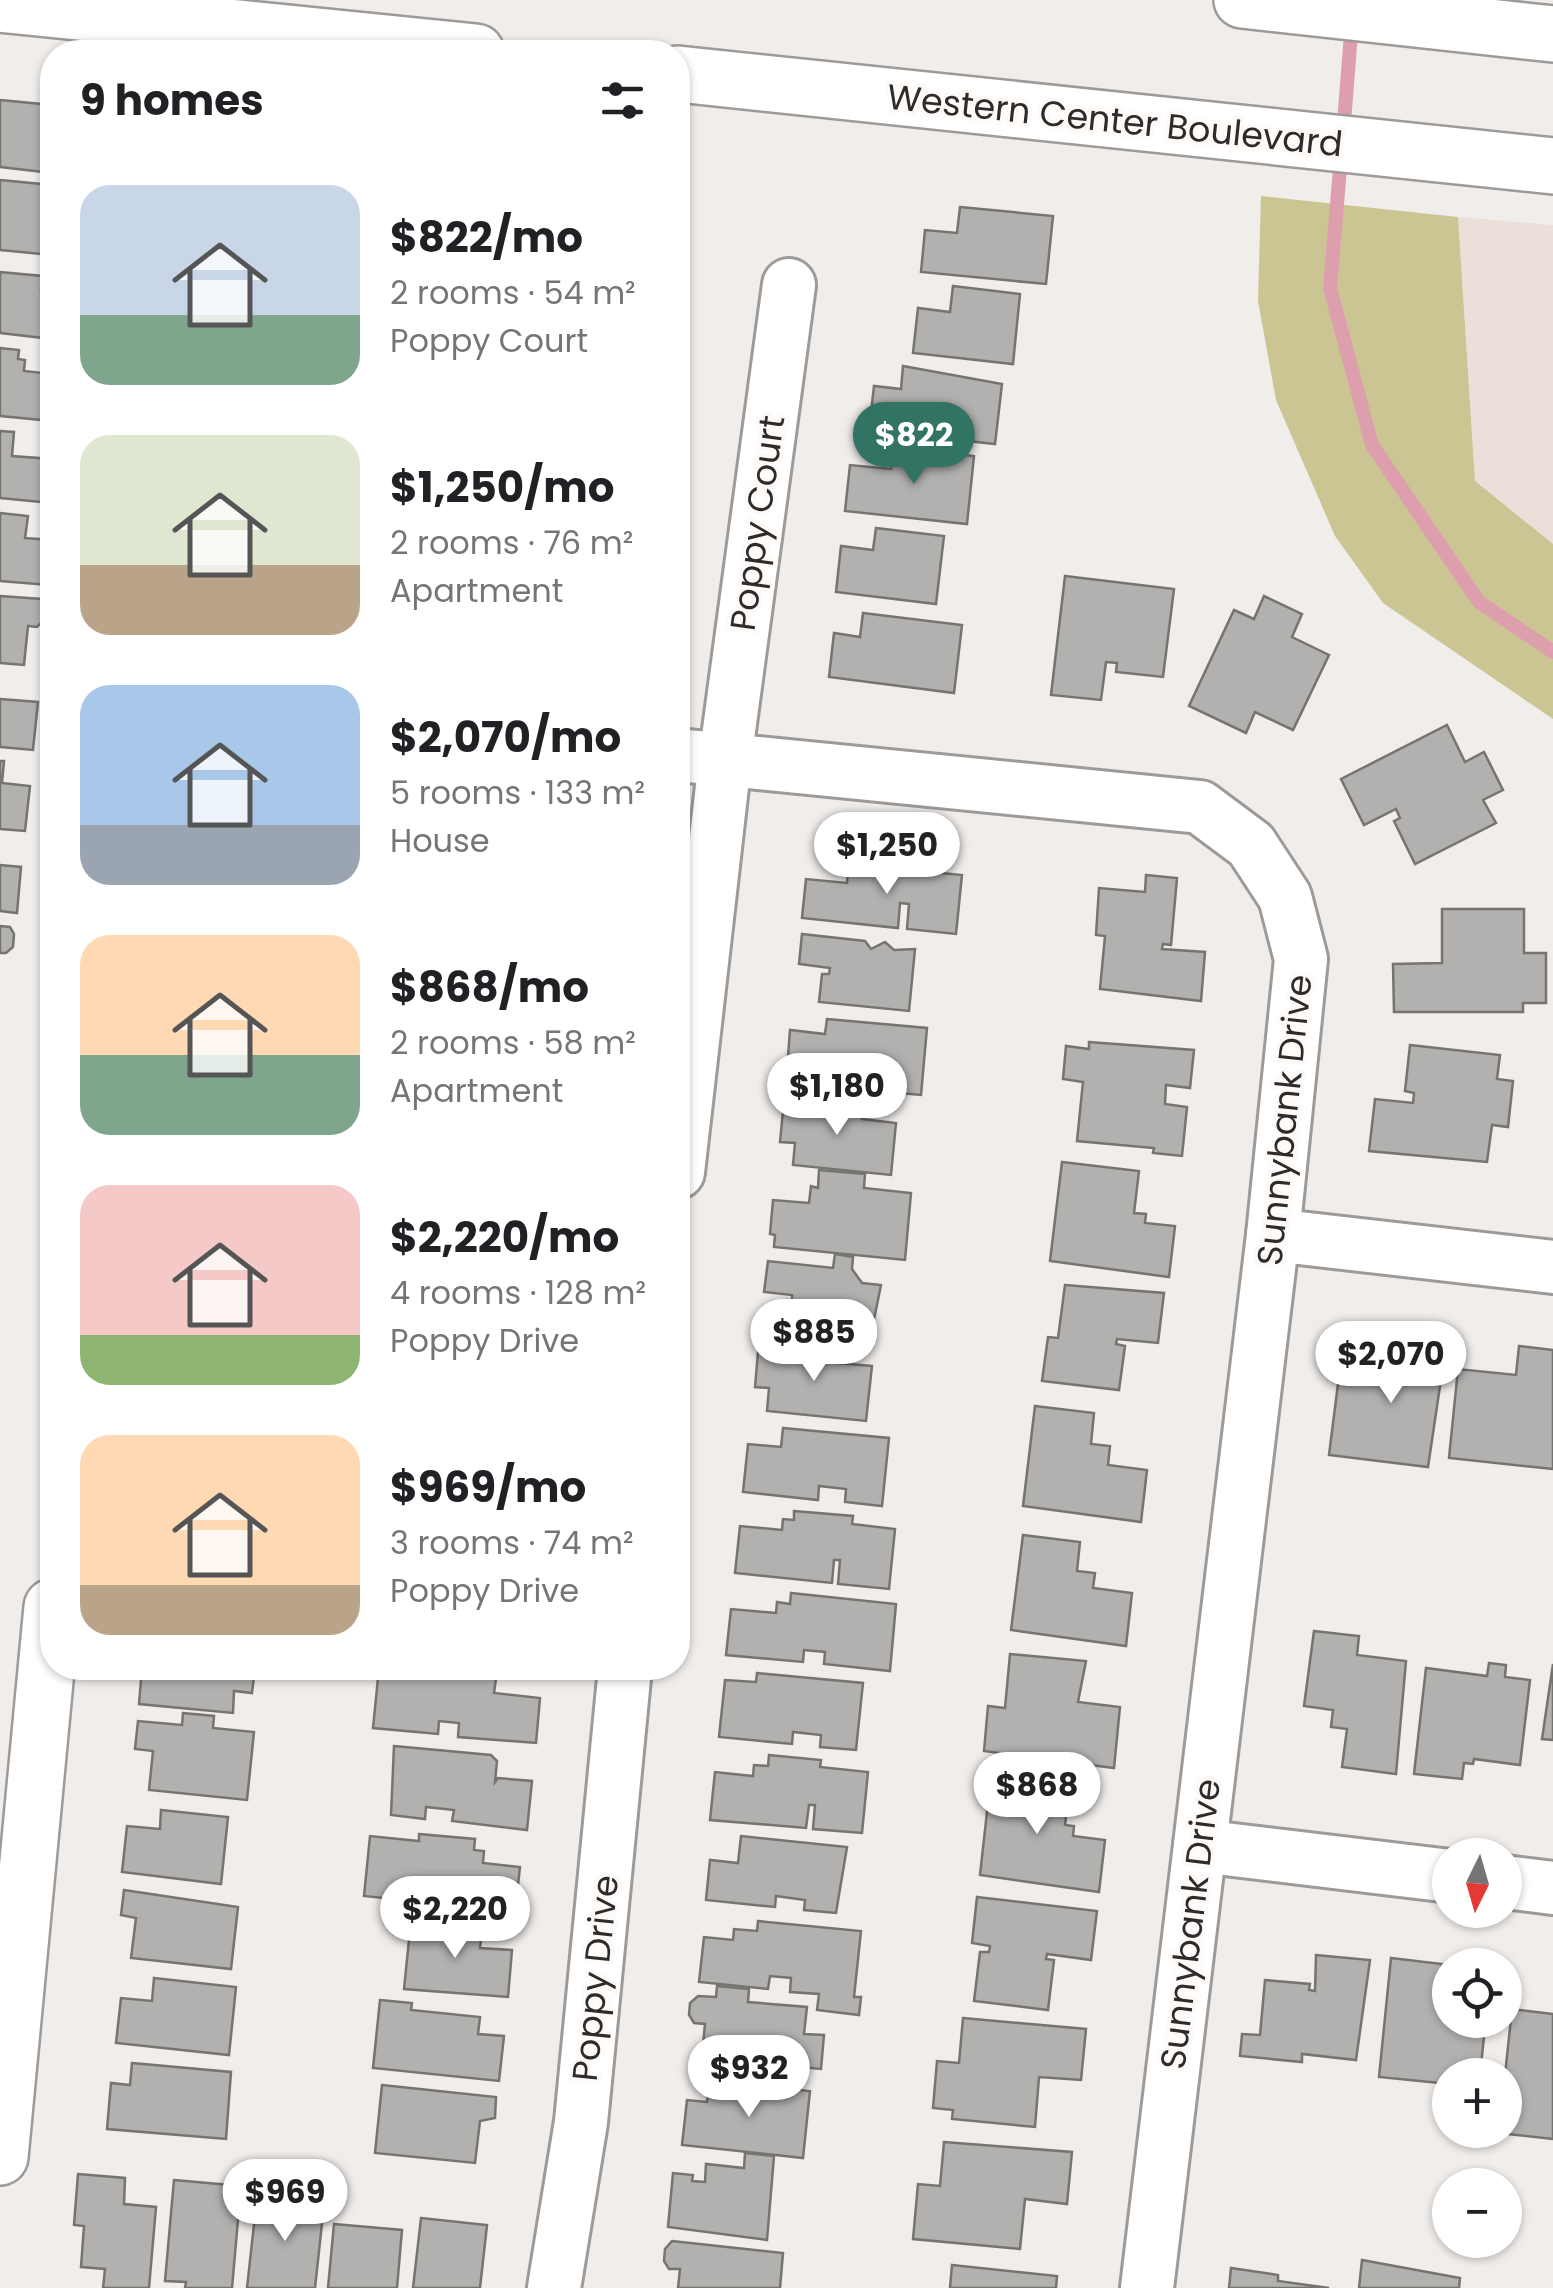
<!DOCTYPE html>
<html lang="en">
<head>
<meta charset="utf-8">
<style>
	:root { --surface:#fff; --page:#f6f6f6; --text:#202124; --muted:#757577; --accent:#327464 }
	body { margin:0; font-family:Poppins,sans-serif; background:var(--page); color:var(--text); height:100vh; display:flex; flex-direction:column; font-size:38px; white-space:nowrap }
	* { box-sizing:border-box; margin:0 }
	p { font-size:32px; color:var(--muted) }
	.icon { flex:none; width:55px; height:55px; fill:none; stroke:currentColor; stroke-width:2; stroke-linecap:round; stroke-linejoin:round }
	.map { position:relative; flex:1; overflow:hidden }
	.sheet { position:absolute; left:40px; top:40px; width:650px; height:1640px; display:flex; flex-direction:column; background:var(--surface); border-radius:40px; box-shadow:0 2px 8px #0004 }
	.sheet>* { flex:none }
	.needle { width:65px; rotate:185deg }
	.buttons { position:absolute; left:1432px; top:1838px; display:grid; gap:20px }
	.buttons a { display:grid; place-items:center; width:90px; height:90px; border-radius:50%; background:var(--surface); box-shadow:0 2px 8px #0004; font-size:50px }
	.price { position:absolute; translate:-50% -85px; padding:0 22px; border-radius:35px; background:#fff; color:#222; font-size:32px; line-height:65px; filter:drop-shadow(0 2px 5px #0008) }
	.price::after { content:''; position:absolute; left:50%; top:60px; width:30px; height:22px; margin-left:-15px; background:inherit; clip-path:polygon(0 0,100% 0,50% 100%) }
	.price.selected { background:var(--accent); color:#fff }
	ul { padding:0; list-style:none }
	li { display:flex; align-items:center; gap:30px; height:250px; padding:0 40px }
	li span { display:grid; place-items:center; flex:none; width:280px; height:200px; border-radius:30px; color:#555 }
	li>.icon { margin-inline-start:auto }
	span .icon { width:120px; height:120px; fill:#fffc; stroke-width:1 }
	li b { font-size:42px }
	h2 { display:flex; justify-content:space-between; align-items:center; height:120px; padding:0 40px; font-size:42px }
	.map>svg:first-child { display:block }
	.built { fill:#eadfd9 }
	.green { fill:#cbc493 }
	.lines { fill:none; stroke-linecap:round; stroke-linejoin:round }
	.stream { stroke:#dd9fae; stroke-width:14 }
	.building { fill:#b3b1af; stroke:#767471; stroke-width:2.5 }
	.street-casing { stroke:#9d9a98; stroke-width:58 }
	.secondary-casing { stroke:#9d9a98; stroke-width:60 }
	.street { stroke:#fff; stroke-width:52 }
	.secondary { stroke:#fff; stroke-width:55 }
	.labels { text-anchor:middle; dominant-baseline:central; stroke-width:9; stroke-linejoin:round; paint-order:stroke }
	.street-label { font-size:35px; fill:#2d2b2b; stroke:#fefaf8 }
</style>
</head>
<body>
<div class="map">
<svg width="1553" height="2288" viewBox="0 0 1553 2288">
	<rect width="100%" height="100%" fill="#f0edeb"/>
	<polygon class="built" points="1458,217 1553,225 1553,544 1475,481"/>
	<polygon class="green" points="1261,196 1458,217 1475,481 1553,544 1553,719 1383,603 1335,536 1276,400 1258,301"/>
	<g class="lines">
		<g class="stream">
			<polyline points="1343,135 1352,21"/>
			<polyline points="1341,156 1330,288 1372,445 1479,602 1553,652"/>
		</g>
	</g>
	<g class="building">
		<polygon points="0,100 52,105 52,173 0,167"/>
		<polygon points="0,180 52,185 52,255 0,250"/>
		<polygon points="960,207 1053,216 1046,284 921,272 925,230 957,233"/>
		<polygon points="0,272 42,276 41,290 52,291 52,339 0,333"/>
		<polygon points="953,286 1020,294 1013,364 913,353 918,308 950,312"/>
		<polygon points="0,348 19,350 18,359 25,360 24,371 52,374 52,421 0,416"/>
		<polygon points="903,366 1002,384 995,444 869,430 874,386 901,389"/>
		<polygon points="0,431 14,432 12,456 52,459 52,503 0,498"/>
		<polygon points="892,447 974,456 967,524 845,511 850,465 891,469"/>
		<polygon points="0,513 28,516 25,538 52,540 48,585 0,581"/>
		<polygon points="876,528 944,536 936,604 836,592 841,546 873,550"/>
		<polygon points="1065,576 1174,589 1163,677 1116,672 1117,663 1106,662 1101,700 1051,695"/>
		<polygon points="0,596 42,599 46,607 45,619 37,627 28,626 24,665 0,663"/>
		<polygon points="1264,596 1302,614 1292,637 1329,655 1293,730 1255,712 1246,733 1189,706 1234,610 1254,619"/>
		<polygon points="863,613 962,625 954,693 829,677 834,633 860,637"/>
		<polygon points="0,699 38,702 33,750 0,747"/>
		<polygon points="1447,725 1465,762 1484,752 1503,790 1483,800 1496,823 1415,864 1394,821 1400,818 1396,809 1364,825 1341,779"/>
		<polygon points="0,761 4,761 2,783 30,786 25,831 0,829"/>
		<polygon points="864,859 912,863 911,870 962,875 956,934 907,929 909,904 900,903 898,928 802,918 806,879 847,883 848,865 863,866"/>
		<polygon points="0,865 21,867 17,913 0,911"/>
		<polygon points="1146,875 1177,878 1171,945 1163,944 1162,949 1205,952 1201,1001 1100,989 1105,936 1096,935 1099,888 1145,892"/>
		<polygon points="1442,909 1524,909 1524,953 1546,953 1546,1003 1523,1003 1523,1012 1394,1012 1393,964 1442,963"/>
		<polygon points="0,926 10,927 14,934 13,947 6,953 0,953"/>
		<polygon points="802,934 865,941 871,949 885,942 894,950 915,949 909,1011 819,1002 822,974 829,974 830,968 799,964"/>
		<polygon points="827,1019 927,1028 921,1095 889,1092 890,1081 860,1077 859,1089 786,1082 790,1030 825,1034"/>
		<polygon points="1089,1042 1194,1050 1190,1088 1166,1085 1165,1104 1187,1107 1182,1156 1153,1153 1154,1148 1077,1141 1083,1082 1063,1079 1066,1046 1089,1049"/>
		<polygon points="1410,1045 1500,1055 1497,1079 1513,1081 1508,1127 1492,1125 1487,1162 1369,1151 1375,1099 1413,1103 1414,1093 1405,1091"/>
		<polygon points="784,1100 853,1107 862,1119 896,1123 891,1175 793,1165 795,1143 780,1142"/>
		<polygon points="1062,1162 1139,1171 1134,1213 1146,1214 1145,1223 1175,1226 1169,1277 1050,1261"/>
		<polygon points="819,1170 865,1174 864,1188 911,1193 905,1260 774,1247 775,1235 770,1234 773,1200 809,1203 811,1186 818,1188"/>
		<polygon points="835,1254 853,1257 852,1269 862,1283 881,1285 870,1339 784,1329 787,1300 792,1301 792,1295 764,1292 768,1261 833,1268"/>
		<polygon points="1065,1285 1164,1293 1158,1343 1117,1339 1116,1344 1125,1346 1119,1390 1042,1381 1048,1337 1058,1338"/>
		<polygon points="1395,1333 1447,1339 1428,1467 1329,1455 1340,1368 1390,1375"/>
		<polygon points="789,1346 828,1351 837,1363 872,1366 866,1421 767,1411 769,1388 755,1387 758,1352 787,1355"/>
		<polygon points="1519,1346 1553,1350 1553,1469 1449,1458 1458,1369 1516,1375"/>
		<polygon points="1035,1406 1094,1413 1091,1444 1110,1446 1108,1465 1147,1470 1141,1522 1023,1506"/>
		<polygon points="783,1428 889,1438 882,1506 845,1502 846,1489 819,1486 818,1500 743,1492 748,1444 781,1447"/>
		<polygon points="794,1511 853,1516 852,1524 895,1529 889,1589 838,1584 840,1560 834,1560 832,1583 735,1573 740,1526 782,1530 783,1519 794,1520"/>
		<polygon points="1023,1535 1080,1542 1077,1571 1095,1573 1093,1588 1132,1593 1126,1646 1011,1630"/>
		<polygon points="791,1593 896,1604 890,1671 824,1664 825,1652 804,1650 803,1662 726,1655 731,1609 776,1613 777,1602 790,1604"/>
		<polygon points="1314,1631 1359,1636 1357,1655 1406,1661 1396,1774 1342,1767 1347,1729 1331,1727 1333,1710 1304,1706"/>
		<polygon points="1010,1654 1086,1661 1078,1702 1120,1707 1114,1768 984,1751 988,1706 1005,1708"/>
		<polygon points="1489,1663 1506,1665 1505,1677 1530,1680 1520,1765 1474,1759 1473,1764 1464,1763 1462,1779 1414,1774 1426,1668 1487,1676"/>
		<polygon points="1553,1664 1553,1740 1542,1739"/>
		<polygon points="142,1668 255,1668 252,1693 234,1691 233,1713 139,1704"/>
		<polygon points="379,1668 481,1670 480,1678 496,1679 494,1693 540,1698 536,1743 458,1737 459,1723 439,1721 438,1734 373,1728"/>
		<polygon points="757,1673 863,1683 856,1750 820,1747 821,1735 793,1732 792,1744 719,1737 725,1680 756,1682"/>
		<polygon points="183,1713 214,1716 213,1728 254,1732 247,1800 149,1790 153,1751 135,1749 138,1721 182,1725"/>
		<polygon points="394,1746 491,1755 497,1761 495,1782 498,1778 532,1781 527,1830 452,1821 454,1810 426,1807 425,1819 391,1815"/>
		<polygon points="769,1755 821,1760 820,1767 868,1772 862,1833 813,1829 815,1805 809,1805 806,1828 710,1820 715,1772 753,1776 754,1765 768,1766"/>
		<polygon points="991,1776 1070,1785 1065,1825 1074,1826 1073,1836 1105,1840 1099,1892 980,1875"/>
		<polygon points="161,1810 228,1817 221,1884 122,1872 127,1826 160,1829"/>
		<polygon points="419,1834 475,1839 474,1850 484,1851 483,1863 520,1867 515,1912 364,1896 370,1836 419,1841"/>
		<polygon points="741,1836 847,1847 836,1913 804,1910 805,1900 776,1896 775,1907 706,1900 710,1860 738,1863"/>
		<polygon points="124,1890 238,1907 231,1969 131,1958 136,1918 121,1915"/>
		<polygon points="977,1897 1097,1911 1091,1960 1047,1954 1046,1959 1054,1960 1048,2010 974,2001 980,1952 989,1952 990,1946 972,1943"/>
		<polygon points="411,1920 483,1926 480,1948 512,1950 508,1997 404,1989"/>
		<polygon points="758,1921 861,1931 854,1997 861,1997 859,2015 817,2010 819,1994 790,1992 791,1978 770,1976 768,1989 699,1982 704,1937 733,1940 734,1929 757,1931"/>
		<polygon points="1316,1955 1370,1960 1356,2060 1302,2054 1302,2062 1240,2056 1242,2034 1260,2035 1265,1980 1310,1984 1309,1990 1315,1991"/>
		<polygon points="1391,1958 1442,1964 1438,2004 1450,2005 1450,2020 1457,2020 1456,2024 1485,2027 1480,2075 1450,2075 1450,2103 1449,2084 1379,2077"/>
		<polygon points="154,1978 236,1987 229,2055 116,2043 121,1998 152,2001"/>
		<polygon points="717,1986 749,1989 748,2002 807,2007 804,2034 824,2035 821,2069 800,2067 800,2074 701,2065 705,2024 694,2023 689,2015 690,2003 698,1996 716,1997"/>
		<polygon points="380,2000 412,2003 411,2010 480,2017 478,2034 504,2036 499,2081 373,2068"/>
		<polygon points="1512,2009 1553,2014 1553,2139 1498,2133 1505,2130 1505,2075"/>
		<polygon points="963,2018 1086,2029 1081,2080 1039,2077 1035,2127 952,2119 953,2110 933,2108 937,2061 959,2063"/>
		<polygon points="132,2063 231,2072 226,2139 107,2129 111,2083 130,2085"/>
		<polygon points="710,2081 810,2091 803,2158 682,2145 687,2100 707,2102"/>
		<polygon points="382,2085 496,2097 495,2118 480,2121 475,2163 375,2153"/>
		<polygon points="944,2142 1072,2152 1067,2204 1025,2199 1020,2249 913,2239 918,2184 940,2186"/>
		<polygon points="745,2153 774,2156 767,2240 668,2227 673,2173 693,2175 692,2181 705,2182 706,2164 744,2168"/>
		<polygon points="78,2174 125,2178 124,2204 156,2207 149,2288 103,2288 105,2269 81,2267 84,2226 74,2225"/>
		<polygon points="174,2180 241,2186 232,2288 185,2288 186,2282 165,2281"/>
		<polygon points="257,2197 324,2205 315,2288 247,2288"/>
		<polygon points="421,2218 487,2225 480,2288 413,2288"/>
		<polygon points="334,2224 402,2230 397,2288 328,2288"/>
		<polygon points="672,2241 783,2253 780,2288 678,2288 680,2269 669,2269 664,2261 665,2249"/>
		<polygon points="1362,2260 1460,2278 1459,2288 1359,2288"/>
		<polygon points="952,2265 1057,2276 1056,2288 950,2288"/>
		<polygon points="1231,2268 1278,2275 1278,2281 1329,2288 1229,2288"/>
	</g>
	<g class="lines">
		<g class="street-casing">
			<g id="street">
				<polyline points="678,755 1200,807 1251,845 1285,897 1301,959 1273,1235 1147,2288"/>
				<polyline points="678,1172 725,760 789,285"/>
				<polyline points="1273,1235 1553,1267"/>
				<polyline points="1200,1846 1450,1876"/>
				<polyline points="1505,1882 1553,1888"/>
				<polyline points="554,2288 581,2122 625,1668"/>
			</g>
		</g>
		<g class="secondary-casing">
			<g id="secondary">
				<polyline points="1242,0 1553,34"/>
				<polyline points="0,4 476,52"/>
				<polyline points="678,74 1553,166"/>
				<polyline points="0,2157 52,1607"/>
			</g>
		</g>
		<use href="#street" class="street"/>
		<use href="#secondary" class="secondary"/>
	</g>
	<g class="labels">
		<g class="street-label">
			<text transform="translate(1115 120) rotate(6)">Western Center Boulevard</text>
			<text transform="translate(757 523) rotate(-82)">Poppy Court</text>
			<text transform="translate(1284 1120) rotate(-84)">Sunnybank Drive</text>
			<text transform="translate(1190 1924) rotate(-83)">Sunnybank Drive</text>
			<text transform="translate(595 1978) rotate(-84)">Poppy Drive</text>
		</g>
	</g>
</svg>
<div class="buttons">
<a><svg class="needle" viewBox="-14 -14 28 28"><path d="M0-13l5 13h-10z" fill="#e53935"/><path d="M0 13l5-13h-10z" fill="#757577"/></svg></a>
<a><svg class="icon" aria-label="locate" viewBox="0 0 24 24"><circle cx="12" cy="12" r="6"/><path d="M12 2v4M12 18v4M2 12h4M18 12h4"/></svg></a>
<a>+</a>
<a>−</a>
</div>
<b class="price selected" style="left:914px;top:487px">$822</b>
<b class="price" style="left:887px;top:897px">$1,250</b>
<b class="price" style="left:837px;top:1138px">$1,180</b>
<b class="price" style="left:814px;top:1384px">$885</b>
<b class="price" style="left:1391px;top:1406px">$2,070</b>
<b class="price" style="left:1037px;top:1837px">$868</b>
<b class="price" style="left:455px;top:1961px">$2,220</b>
<b class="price" style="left:749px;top:2120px">$932</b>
<b class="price" style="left:285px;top:2244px">$969</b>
<section class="sheet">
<h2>9 homes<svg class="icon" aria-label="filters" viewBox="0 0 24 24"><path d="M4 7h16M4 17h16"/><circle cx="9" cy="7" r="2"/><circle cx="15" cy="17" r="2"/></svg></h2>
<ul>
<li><span style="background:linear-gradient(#c9d6e8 65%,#7fa58c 0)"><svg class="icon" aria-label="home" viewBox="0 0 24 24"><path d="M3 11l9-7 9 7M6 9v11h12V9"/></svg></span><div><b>$822/mo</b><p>2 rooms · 54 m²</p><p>Poppy Court</p></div></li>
<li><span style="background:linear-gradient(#dfe7d0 65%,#b9a48a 0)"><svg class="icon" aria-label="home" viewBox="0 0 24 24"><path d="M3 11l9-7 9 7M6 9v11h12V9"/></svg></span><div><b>$1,250/mo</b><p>2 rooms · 76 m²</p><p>Apartment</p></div></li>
<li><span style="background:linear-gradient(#a9c7e8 70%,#9aa5b1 0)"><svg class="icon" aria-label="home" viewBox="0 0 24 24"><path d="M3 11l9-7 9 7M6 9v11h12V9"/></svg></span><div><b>$2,070/mo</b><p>5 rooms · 133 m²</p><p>House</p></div></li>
<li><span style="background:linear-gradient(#ffd9b3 60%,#7fa58c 0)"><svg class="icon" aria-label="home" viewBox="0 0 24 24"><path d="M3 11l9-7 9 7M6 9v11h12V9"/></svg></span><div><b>$868/mo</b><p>2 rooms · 58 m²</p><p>Apartment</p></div></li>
<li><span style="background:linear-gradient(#f6c9c9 75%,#8fb573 0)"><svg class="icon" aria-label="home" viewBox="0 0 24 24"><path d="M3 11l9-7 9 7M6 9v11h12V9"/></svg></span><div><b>$2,220/mo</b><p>4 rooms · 128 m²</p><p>Poppy Drive</p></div></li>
<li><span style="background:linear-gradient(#ffd9b3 75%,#b9a48a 0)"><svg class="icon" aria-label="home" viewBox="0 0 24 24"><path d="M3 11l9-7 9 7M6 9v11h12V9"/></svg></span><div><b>$969/mo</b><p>3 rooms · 74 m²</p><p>Poppy Drive</p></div></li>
</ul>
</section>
</div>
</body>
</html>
